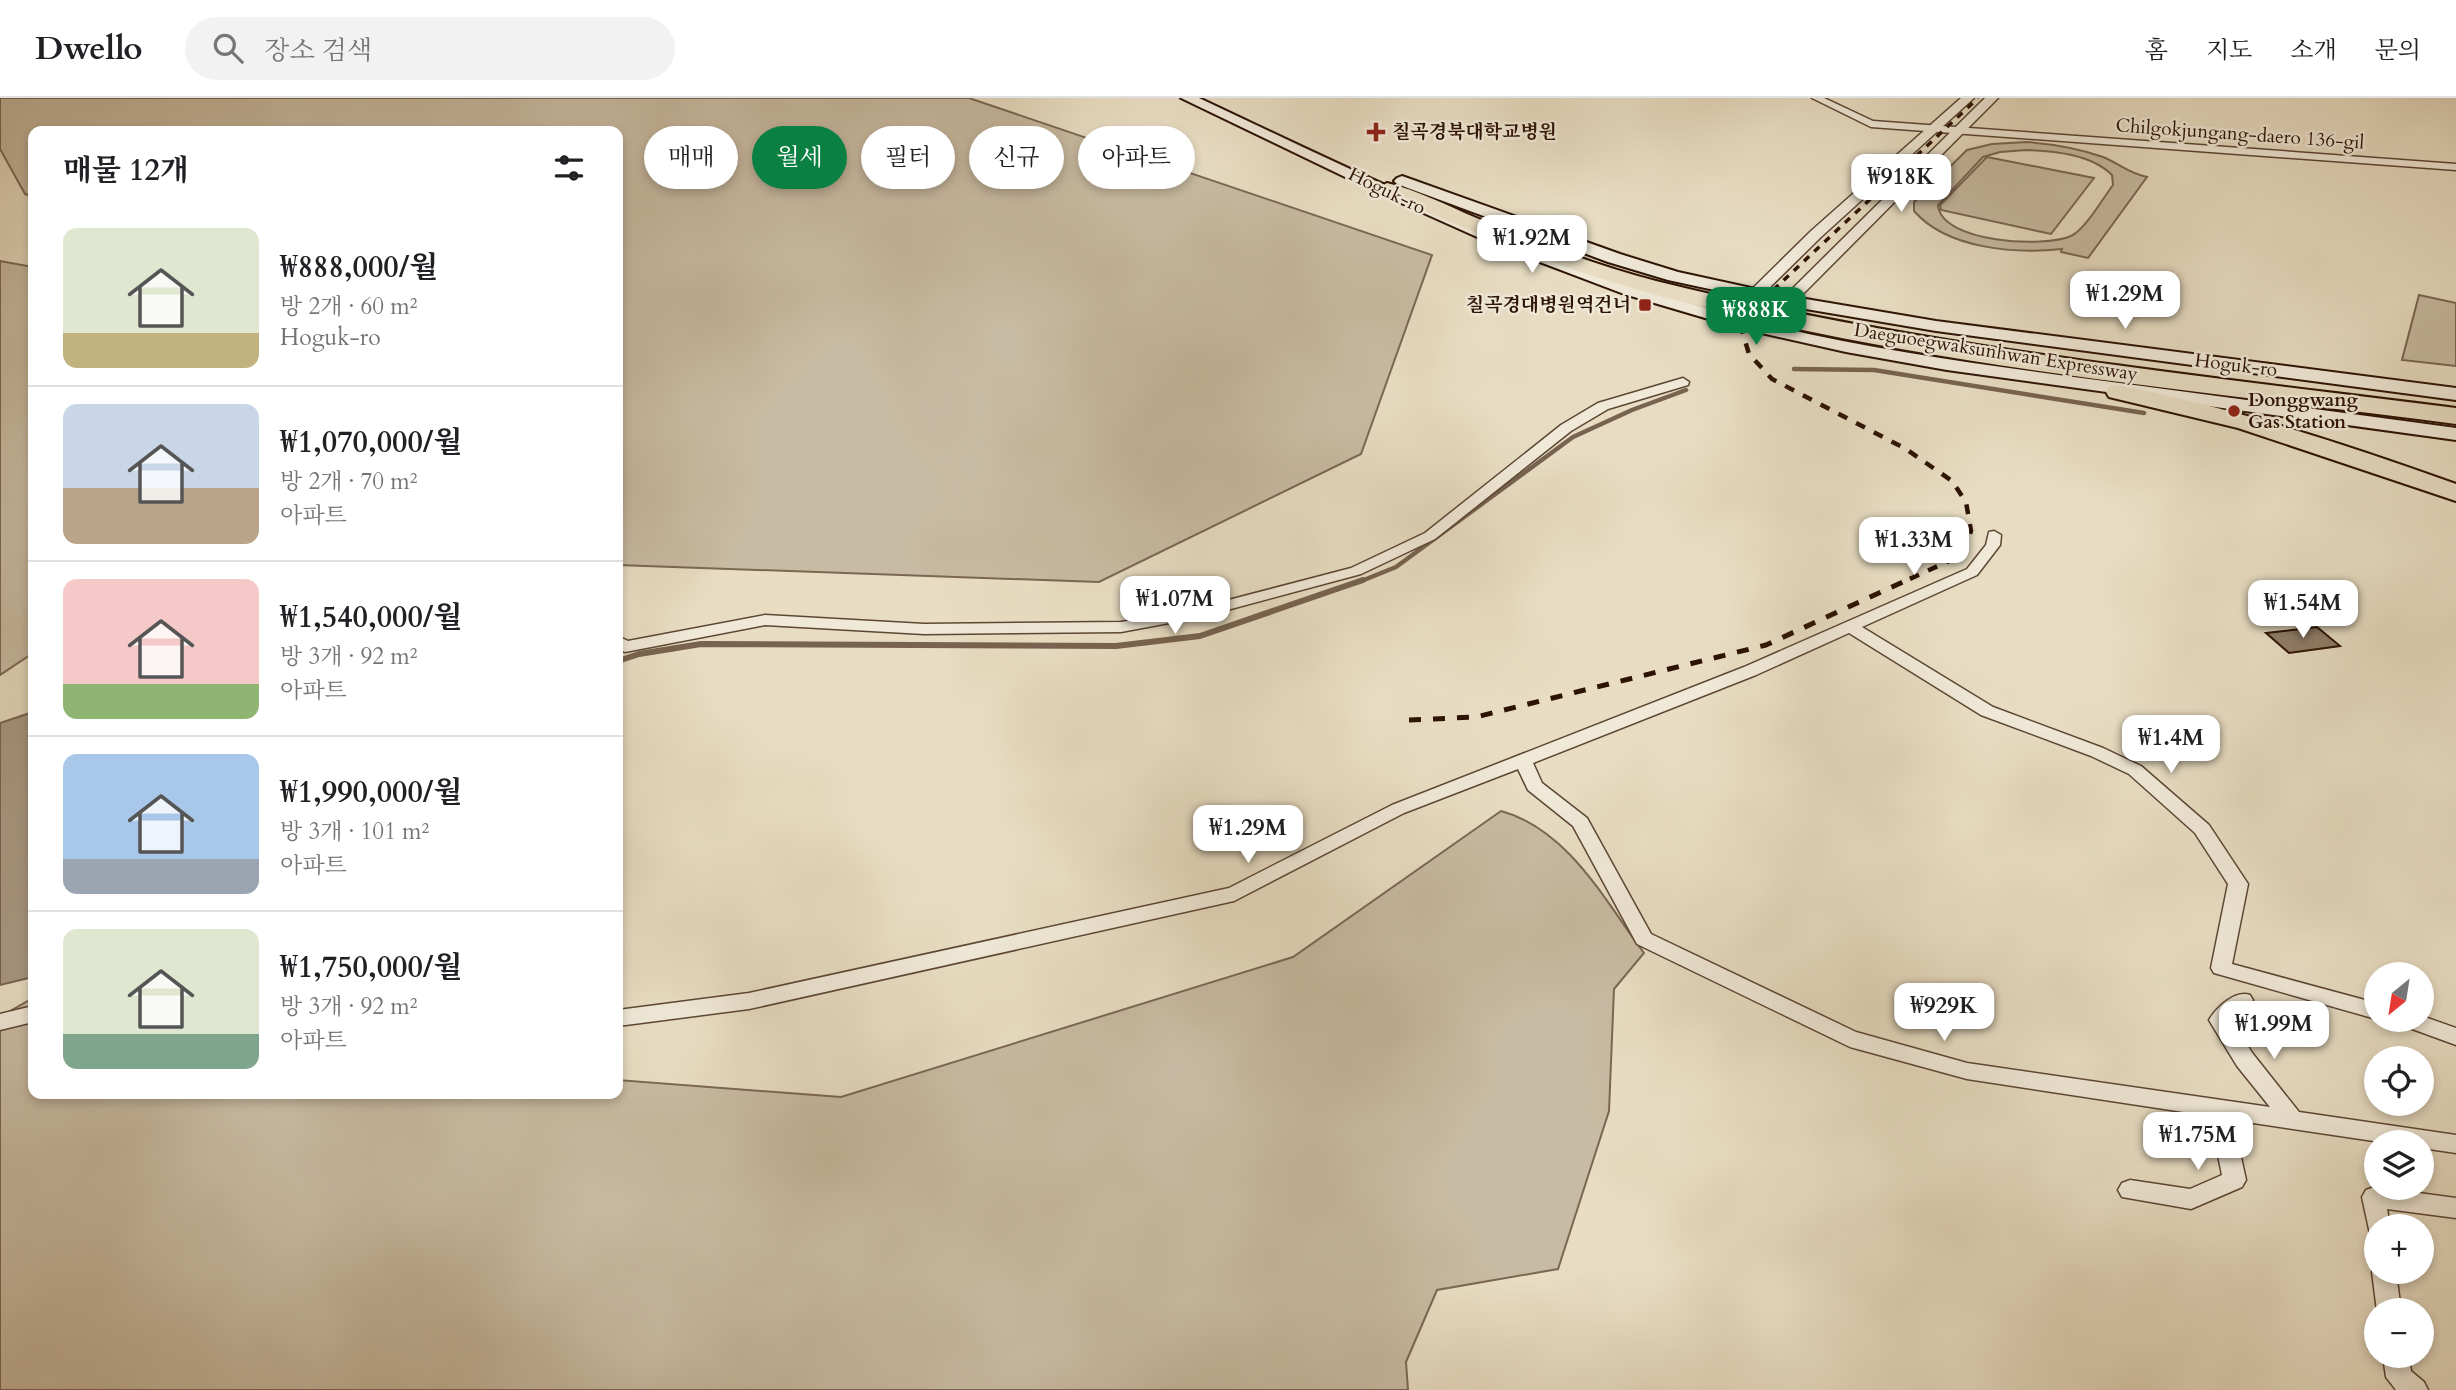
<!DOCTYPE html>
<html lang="ko">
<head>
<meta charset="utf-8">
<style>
	:root { --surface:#fff; --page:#f2f2f2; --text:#202124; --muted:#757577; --line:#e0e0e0; --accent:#0b8043 }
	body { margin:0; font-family:Cardo,"Noto Serif KR",serif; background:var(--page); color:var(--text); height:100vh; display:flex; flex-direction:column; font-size:26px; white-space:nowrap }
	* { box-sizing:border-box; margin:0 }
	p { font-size:23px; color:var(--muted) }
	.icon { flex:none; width:38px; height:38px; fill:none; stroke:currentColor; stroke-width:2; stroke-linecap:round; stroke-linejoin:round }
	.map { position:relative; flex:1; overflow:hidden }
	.sheet { position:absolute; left:28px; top:28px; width:595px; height:973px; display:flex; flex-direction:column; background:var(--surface); border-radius:14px; box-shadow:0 4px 10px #0003 }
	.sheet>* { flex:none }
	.top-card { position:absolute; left:644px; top:28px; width:665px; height:63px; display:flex; gap:14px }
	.needle { width:46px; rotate:210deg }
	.tools { position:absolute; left:2364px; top:864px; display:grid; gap:14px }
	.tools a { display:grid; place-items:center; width:70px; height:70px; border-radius:50%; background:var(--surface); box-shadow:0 4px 10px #0003; font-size:35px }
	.price { position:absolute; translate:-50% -60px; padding:0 16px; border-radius:14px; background:#fff; color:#222; font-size:23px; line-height:46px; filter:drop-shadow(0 2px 4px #0008) }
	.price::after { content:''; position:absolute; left:50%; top:42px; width:21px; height:16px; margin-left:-10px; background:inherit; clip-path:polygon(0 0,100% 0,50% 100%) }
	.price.current { background:var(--accent); color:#fff }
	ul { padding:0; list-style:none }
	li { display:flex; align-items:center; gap:21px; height:175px; padding:0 35px }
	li+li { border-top:2px solid var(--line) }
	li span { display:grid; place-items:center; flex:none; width:196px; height:140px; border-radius:14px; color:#555 }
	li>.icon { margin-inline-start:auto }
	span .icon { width:84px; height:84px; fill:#fffc; stroke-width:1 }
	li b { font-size:30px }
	h2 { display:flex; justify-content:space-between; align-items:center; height:84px; padding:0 35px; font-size:30px }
	.tag { padding:0 24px; border-radius:32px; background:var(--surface); box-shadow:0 4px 10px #0003; font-size:24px; line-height:63px }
	.tag.current { background:var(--accent); color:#fff }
	header { display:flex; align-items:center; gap:42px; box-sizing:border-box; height:98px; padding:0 35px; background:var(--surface); border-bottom:2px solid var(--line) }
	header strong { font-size:33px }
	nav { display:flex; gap:38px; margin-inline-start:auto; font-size:24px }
	.search { width:490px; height:63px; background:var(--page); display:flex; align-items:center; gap:18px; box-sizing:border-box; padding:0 24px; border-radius:38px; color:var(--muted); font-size:26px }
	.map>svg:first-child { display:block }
	.green { fill:#c8bba3; stroke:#7a6754; stroke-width:2; fill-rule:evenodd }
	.water { fill:#a89882; stroke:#776350; stroke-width:2 }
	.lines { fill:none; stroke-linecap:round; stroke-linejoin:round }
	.stream-far1 { stroke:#776350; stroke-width:4.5 }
	.stream { stroke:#776350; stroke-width:6 }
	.building { fill:#8e7c67; stroke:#2d1304; stroke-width:2 }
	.minor-casing { stroke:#5c4634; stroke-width:3 }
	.tertiary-casing { stroke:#5c4634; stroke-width:3 }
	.secondary-casing { stroke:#2d1304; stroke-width:4 }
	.motorway-casing { stroke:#2d1304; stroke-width:4 }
	.minor { fill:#f0e9d8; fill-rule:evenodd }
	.tertiary { fill:#f0e9d8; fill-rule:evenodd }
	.secondary { fill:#f0e9d8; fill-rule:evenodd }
	.motorway { fill:#e8ddc3; fill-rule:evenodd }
	.rail-far2 { stroke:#2d1304; stroke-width:3.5; stroke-dasharray:7 7; stroke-linecap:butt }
	.rail-far1 { stroke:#2d1304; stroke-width:4.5; stroke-dasharray:10 10; stroke-linecap:butt }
	.rail { stroke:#2d1304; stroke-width:5; stroke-dasharray:12 12; stroke-linecap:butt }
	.poi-dot { fill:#8f2418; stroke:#f0e9d8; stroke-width:2.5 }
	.labels { text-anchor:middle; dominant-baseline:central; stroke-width:5; stroke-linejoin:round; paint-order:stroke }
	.far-poi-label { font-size:19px; font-weight:bold; fill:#2d1304; stroke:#f0e9d8; text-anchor:start }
	.far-street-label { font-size:19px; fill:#2d1304; stroke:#f0e9d8 }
</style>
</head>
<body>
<header>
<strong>Dwello</strong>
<div class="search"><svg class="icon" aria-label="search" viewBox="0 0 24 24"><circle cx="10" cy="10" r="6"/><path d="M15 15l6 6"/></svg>장소 검색</div>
<nav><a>홈</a><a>지도</a><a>소개</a><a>문의</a></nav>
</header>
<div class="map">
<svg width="2456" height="1292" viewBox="0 0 2456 1292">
	<rect width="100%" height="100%" fill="#e8ddc3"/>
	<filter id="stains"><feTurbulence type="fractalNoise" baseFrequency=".00286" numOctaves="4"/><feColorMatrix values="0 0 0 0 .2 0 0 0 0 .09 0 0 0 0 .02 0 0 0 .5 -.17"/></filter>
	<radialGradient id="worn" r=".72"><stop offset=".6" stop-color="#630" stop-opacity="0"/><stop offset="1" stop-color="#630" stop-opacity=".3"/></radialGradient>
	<g class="green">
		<polygon points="0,0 969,0 1432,157 1361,356 1099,484 618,467 618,33 33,33 33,99 25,96 0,51"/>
		<path d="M2027 44C2053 46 2078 50 2103 59 2120 66 2128 75 2147 79L2088 160 2061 154 2062 151C2015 156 1947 151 1914 113V104L1967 52 1992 46ZM2026 52C2054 53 2091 56 2112 77L2113 87C2103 100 2085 132 2071 138 2045 150 1941 145 1938 107L1983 59 2000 54Z"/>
		<polygon points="1987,59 2094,80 2051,136 1941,112 1940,107"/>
		<polygon points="0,163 33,169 33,555 0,577"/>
		<polygon points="2419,197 2456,205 2456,268 2402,262"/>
		<path d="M1501 713C1568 731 1605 803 1644 855L1614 891 1609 1013 1558 1171 1437 1192 1406 1264 1408 1292H0V919L33 900V996H618V982L841 999 1293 859Z"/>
	</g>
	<polygon class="water" points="33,614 33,879 0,887 0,625"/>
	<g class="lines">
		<g class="stream-far1">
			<polyline points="1794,271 1874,272 2144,315"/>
			<polyline points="1359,484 1396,469 1573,339 1632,312 1686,292"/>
		</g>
		<polyline class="stream" points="618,563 639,556 701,546 1116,548 1200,538 1363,482"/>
	</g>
	<polygon class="building" points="2317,529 2340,548 2289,555 2266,535"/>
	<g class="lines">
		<g class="minor-casing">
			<g id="minor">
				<polygon points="1812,0 1824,0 1873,23 2456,66 2456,72 1871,29"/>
				<polygon points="1683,280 1689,284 1688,287 1608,311 1571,333 1435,441 1361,476 1201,519 1121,534 924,536 765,527 625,554 618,551 618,538 628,543 765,517 924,526 1121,524 1194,511 1351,470 1425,435 1561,327 1598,305"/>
				<path d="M1994 433 2001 437 2000 447 1977 477 1862 529 1993 609 2103 650 2141 668 2209 727 2248 786 2232 866 2376 905V921L2214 875 2211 870 2228 786 2195 735 2129 676 2091 658 1981 617 1849 535 1756 577 1533 665 1542 685 1587 720 1651 836 1856 934 1967 965 2270 1009 2237 968 2209 922C2217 909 2235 892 2250 897L2253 902 2232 924 2253 956 2299 1014 2456 1037V1055L2422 1050V1045H2387L2233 1022 2246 1082 2242 1089 2191 1111 2122 1099 2118 1092 2122 1085 2130 1082 2190 1091 2222 1077 2210 1018 1967 981 1850 949 1637 846 1573 728 1528 692 1518 671 1404 715 1234 803 749 911 618 928V912L749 895 1229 790 1392 707 1744 569 1967 471 1986 447 1989 434Z"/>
				<polygon points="33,908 33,924 0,932 0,916"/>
				<polygon points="2422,918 2456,930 2456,947 2404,928 2401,922 2422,922"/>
				<polygon points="2374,1089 2456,1100 2456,1120 2387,1111 2390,1129 2376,1129 2376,1139 2370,1136 2362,1099 2366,1092"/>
				<polygon points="2376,1166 2376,1174 2396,1174 2401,1213 2377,1213 2372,1174"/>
				<polygon points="2383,1258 2409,1258 2411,1273 2424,1284 2428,1292 2396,1292 2386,1279"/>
			</g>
		</g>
		<g class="tertiary-casing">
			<g id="tertiary">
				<polygon points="1961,0 1974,0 1821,139 1760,199 1750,199 1747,196 1750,193 1811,133"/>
				<polygon points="1985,0 1998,0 1793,206 1783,206 1780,203 1783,200"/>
			</g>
		</g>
		<g class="secondary-casing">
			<g id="secondary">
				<path d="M1181 0H1199C1363 77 1528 159 1703 209 1831 247 1965 264 2097 282 2217 298 2336 314 2456 330V342L1947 272 1846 254 1739 230 1624 196 1495 147 1370 91Z"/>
				<polygon points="1402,78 1620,156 1678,174 1788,198 1936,223 2456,290 2456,302 1936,233 1788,208 1668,182 1608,164 1397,86 1394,83 1397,80"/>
			</g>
		</g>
		<g class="motorway-casing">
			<g id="motorway">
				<path d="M1387 85C1417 92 1446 107 1474 119 1534 143 1594 167 1656 183 1919 249 2188 276 2456 310V326C2182 290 1901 267 1635 191 1547 166 1464 129 1380 95L1377 91Z"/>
				<path d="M2118 287C2234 310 2345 346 2456 386V403L2238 330 2109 299 2106 294 2109 289Z"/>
			</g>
		</g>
		<use href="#minor" class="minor"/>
		<use href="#tertiary" class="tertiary"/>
		<use href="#secondary" class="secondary"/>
		<use href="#motorway" class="motorway"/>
		<polyline class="rail-far2" points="1753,211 1978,0"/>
		<polyline class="rail-far1" points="1754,210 1741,229 1749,256 1772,281 1906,351 1952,383 1966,404 1971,433 1962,457 1903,484"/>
		<polyline class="rail" points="1409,622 1476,619 1766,547 1907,482"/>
	</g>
	<g class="poi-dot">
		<path d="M1372.5 23.5h7v7h7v7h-7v7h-7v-7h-7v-7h7z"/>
		<rect x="1638" y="200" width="14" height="14" rx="3.5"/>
		<circle cx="2234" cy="313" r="7"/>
	</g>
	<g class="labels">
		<g class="far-poi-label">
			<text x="1392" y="34">칠곡경북대학교병원</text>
			<text x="1631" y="207" text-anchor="end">칠곡경대병원역건너</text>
			<text x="2248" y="302">Donggwang<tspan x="2248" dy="22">Gas Station</tspan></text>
		</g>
		<g class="far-street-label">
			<text transform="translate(2240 36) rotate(4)">Chilgokjungang-daero 136-gil</text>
			<text transform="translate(1387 93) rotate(26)">Hoguk-ro</text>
			<text transform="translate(1996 254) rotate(9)">Daeguoegwaksunhwan Expressway</text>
			<text transform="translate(2236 267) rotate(7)">Hoguk-ro</text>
		</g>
	</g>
	<rect width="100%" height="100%" filter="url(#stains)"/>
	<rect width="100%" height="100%" fill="url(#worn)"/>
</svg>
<div class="tools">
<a><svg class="needle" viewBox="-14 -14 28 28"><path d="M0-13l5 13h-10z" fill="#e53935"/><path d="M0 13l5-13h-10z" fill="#757577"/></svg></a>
<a><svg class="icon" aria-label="locate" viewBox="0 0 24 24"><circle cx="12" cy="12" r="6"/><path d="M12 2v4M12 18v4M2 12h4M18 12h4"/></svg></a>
<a><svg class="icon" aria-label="layers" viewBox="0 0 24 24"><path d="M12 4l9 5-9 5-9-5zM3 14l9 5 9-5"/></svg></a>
<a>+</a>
<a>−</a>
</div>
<b class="price" style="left:1901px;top:116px">₩918K</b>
<b class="price" style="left:1532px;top:177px">₩1.92M</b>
<b class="price" style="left:2125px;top:233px">₩1.29M</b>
<b class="price current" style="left:1756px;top:249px">₩888K</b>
<b class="price" style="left:1914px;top:479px">₩1.33M</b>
<b class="price" style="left:1175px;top:538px">₩1.07M</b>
<b class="price" style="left:2303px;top:542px">₩1.54M</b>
<b class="price" style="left:2171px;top:677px">₩1.4M</b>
<b class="price" style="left:1248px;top:767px">₩1.29M</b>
<b class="price" style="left:1944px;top:945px">₩929K</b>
<b class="price" style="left:2274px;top:963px">₩1.99M</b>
<b class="price" style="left:2198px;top:1074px">₩1.75M</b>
<div class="top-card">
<a class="tag">매매</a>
<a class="tag current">월세</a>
<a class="tag">필터</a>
<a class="tag">신규</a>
<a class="tag">아파트</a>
</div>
<section class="sheet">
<h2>매물 12개<svg class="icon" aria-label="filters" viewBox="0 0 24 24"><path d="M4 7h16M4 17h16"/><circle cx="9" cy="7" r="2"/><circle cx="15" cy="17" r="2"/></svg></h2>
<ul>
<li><span style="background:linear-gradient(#dfe7d0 75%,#c2b280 0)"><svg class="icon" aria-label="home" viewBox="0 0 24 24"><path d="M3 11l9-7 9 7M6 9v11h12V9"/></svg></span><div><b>₩888,000/월</b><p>방 2개 · 60 m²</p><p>Hoguk-ro</p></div></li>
<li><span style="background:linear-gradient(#c9d6e8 60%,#b9a48a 0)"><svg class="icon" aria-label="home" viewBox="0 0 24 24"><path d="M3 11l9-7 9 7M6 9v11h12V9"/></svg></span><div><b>₩1,070,000/월</b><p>방 2개 · 70 m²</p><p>아파트</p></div></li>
<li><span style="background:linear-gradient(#f6c9c9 75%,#8fb573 0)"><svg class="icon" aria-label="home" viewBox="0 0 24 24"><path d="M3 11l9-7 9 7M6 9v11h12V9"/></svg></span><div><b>₩1,540,000/월</b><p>방 3개 · 92 m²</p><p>아파트</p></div></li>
<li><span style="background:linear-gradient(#a9c7e8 75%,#9aa5b1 0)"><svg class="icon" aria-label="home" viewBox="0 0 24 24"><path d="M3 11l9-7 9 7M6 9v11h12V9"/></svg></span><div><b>₩1,990,000/월</b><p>방 3개 · 101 m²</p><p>아파트</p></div></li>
<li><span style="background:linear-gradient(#dfe7d0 75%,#7fa58c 0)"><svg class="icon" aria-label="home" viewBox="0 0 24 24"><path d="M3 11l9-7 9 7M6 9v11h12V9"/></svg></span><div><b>₩1,750,000/월</b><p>방 3개 · 92 m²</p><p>아파트</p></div></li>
</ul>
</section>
</div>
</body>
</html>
